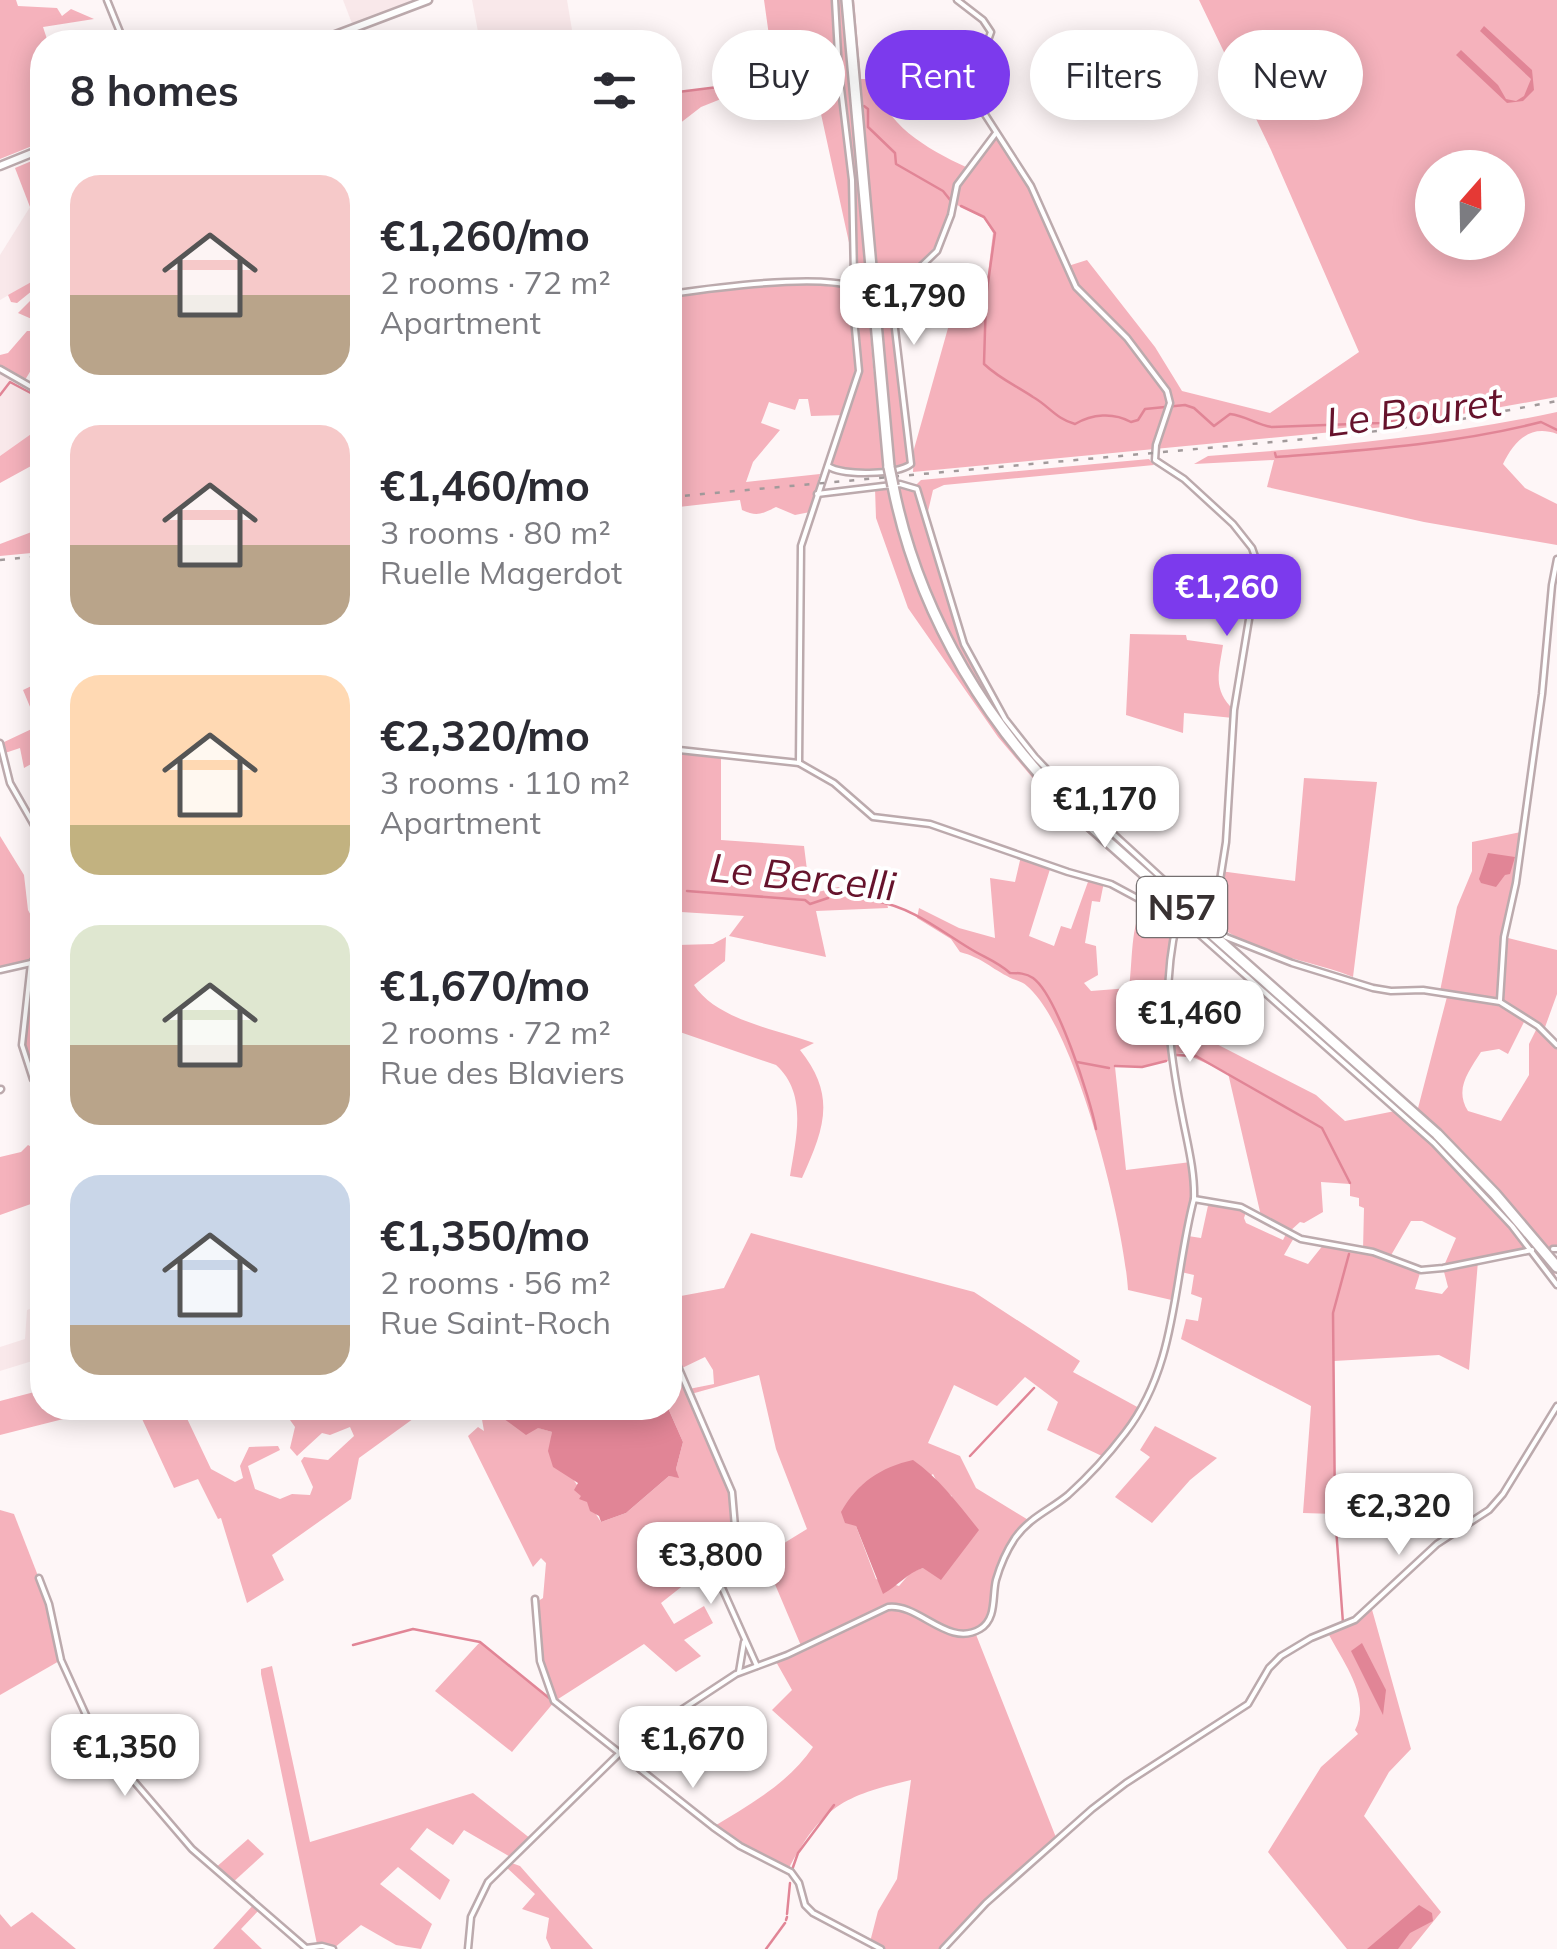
<!DOCTYPE html>
<html lang="en">
<head>
<meta charset="utf-8">
<style>
	:root { --surface:#fff; --page:#f7f7f7; --text:#2b2b33; --muted:#7c7c81; --accent:#7c3aed }
	body { margin:0; font-family:Mulish,sans-serif; background:var(--page); color:var(--text); height:100vh; display:flex; flex-direction:column; font-size:38px; white-space:nowrap }
	* { box-sizing:border-box; margin:0 }
	p { font-size:32px; color:var(--muted) }
	.icon { flex:none; width:55px; height:55px; fill:none; stroke:currentColor; stroke-width:2; stroke-linecap:round; stroke-linejoin:round }
	.map { position:relative; flex:1; overflow:hidden }
	.side { position:absolute; left:30px; top:30px; width:652px; height:1390px; display:flex; flex-direction:column; background:var(--surface); border-radius:40px; box-shadow:0 5px 25px #0003 }
	.side>* { flex:none }
	.banner { position:absolute; left:712px; top:30px; width:692px; height:90px; display:flex; gap:20px }
	.needle { width:65px; rotate:20deg }
	.fabs { position:absolute; left:1415px; top:150px; display:grid; gap:20px }
	.fabs a { display:grid; place-items:center; width:110px; height:110px; border-radius:50%; background:var(--surface); box-shadow:0 5px 25px #0003; font-size:50px }
	.price { position:absolute; translate:-50% -85px; padding:0 22px; border-radius:20px; background:#fff; color:#222; font-size:32px; line-height:65px; filter:drop-shadow(0 2px 5px #0008) }
	.price::after { content:''; position:absolute; left:50%; top:60px; width:30px; height:22px; margin-left:-15px; background:inherit; clip-path:polygon(0 0,100% 0,50% 100%) }
	.price.active { background:var(--accent); color:#fff }
	ul { padding:0; list-style:none }
	li { display:flex; align-items:center; gap:30px; height:250px; padding:0 40px }
	li span { display:grid; place-items:center; flex:none; width:280px; height:200px; border-radius:30px; color:#555 }
	li>.icon { margin-inline-start:auto }
	span .icon { width:120px; height:120px; fill:#fffc; stroke-width:1 }
	li b { font-size:42px }
	h2 { display:flex; justify-content:space-between; align-items:center; height:120px; padding:0 40px; font-size:42px }
	.pill { padding:0 35px; border-radius:45px; background:var(--surface); box-shadow:0 5px 25px #0003; font-size:35px; line-height:90px }
	.pill.active { background:var(--accent); color:#fff }
	.map>svg:first-child { display:block }
	.built { fill:#f9e8ea }
	.green { fill:#f5b2bc; fill-rule:evenodd }
	.water { fill:#e18596 }
	.lines { fill:none; stroke-linecap:round; stroke-linejoin:round }
	.stream { stroke:#e18596; stroke-width:2.5 }
	.street-casing { stroke:#bcaaad; stroke-width:9 }
	.secondary-casing { stroke:#bcaaad; stroke-width:11 }
	.highway-casing { stroke:#bcaaad; stroke-width:14 }
	.street { stroke:#fff; stroke-width:4 }
	.secondary { stroke:#fff; stroke-width:6 }
	.highway { stroke:#fff; stroke-width:9 }
	.rail { stroke:#a29a9b; stroke-width:2.5; stroke-dasharray:5 10; stroke-linecap:butt }
	.highway-bridge-casing { stroke:#bcaaad; stroke-width:14; stroke-linecap:butt }
	.highway-bridge { stroke:#fff; stroke-width:9 }
	.labels { text-anchor:middle; dominant-baseline:central; stroke-width:8; stroke-linejoin:round; paint-order:stroke }
	.shield { fill:#fff; stroke:#746f70; stroke-width:2.5 }
	.shield-label { font-size:35px; font-weight:bold; fill:#383132 }
	.water-label { font-size:40px; font-style:italic; fill:#66132c; stroke:#fff }
</style>
</head>
<body>
<div class="map">
<svg width="1557" height="1949" viewBox="0 0 1557 1949">
	<rect width="100%" height="100%" fill="#fef6f7"/>
	<g class="built">
		<polygon points="343,0 416,0 353,26"/>
		<polygon points="472,0 567,0 574,42 480,42"/>
		<polygon points="30,207 37,212 42,210 42,276 0,300 0,255"/>
		<polygon points="0,370 42,396 42,420 35,432 0,456"/>
		<polygon points="42,1304 42,1358 0,1371 0,1347 25,1339 27,1310"/>
	</g>
	<g class="green">
		<polygon points="0,0 16,0 18,6 57,8 62,16 71,9 94,19 43,27 48,42 42,42 42,142 0,159"/>
		<polygon points="764,0 834,0 851,179 853,261 816,91 786,89 771,96 760,96 741,91 701,107 670,131 670,93 718,87 773,64"/>
		<polygon points="837,0 842,0 873,365 886,470 839,471 832,464 861,367 853,180 841,72"/>
		<path d="M850 0H854L861 79H874C883 124 927 149 966 167L997 129 1033 185 1068 266 1087 260 1155 347 1182 391 1270 413 1359 352 1271 150 1199 0H1557V397L1395 426 913 472 914 449 950 321V307L984 306 993 233 984 218 957 205C944 246 915 267 888 297L911 453 908 465 894 469 881 366ZM1432 168H1508V242H1432Z"/>
		<polygon points="34,160 42,177 42,210 37,212 30,207 15,168"/>
		<polygon points="42,276 42,352 25,380 0,366 0,355 8,353 27,331 37,331 34,320 18,313 42,289 38,286 17,303 11,302 8,295"/>
		<path d="M832 283 846 286 852 296 857 373 845 415 811 416 808 399H799L795 410 769 402 761 423 780 430 753 462 746 482 820 474 810 512 795 515 776 507C762 514 757 517 742 510L740 500 670 508V296L722 289Z"/>
		<path d="M1557 412V434C1530 424 1514 441 1503 464L1525 488 1557 504V545L1424 522 1267 487 1274 460 1194 464 1208 456C1326 447 1441 437 1557 412Z"/>
		<polygon points="42,420 42,460 0,483 0,456 34,432"/>
		<path d="M1149 459 1154 465 944 485 933 490 926 520 964 647 1004 720 1037 762 1079 805 1236 944 1234 950C1166 889 1094 832 1033 763 964 685 921 586 898 485L913 488 921 480Z"/>
		<path d="M890 487 955 663 998 729 1054 796C1121 855 1557 1228 1557 1282 1514 1219 1460 1166 1406 1113L1053 802 998 737 908 608 876 518 875 488Z"/>
		<polygon points="42,528 42,552 0,556 0,544"/>
		<path d="M1130 634 1186 635 1187 640 1223 645C1219 671 1212 690 1234 710L1233 718 1184 713 1183 733 1126 715Z"/>
		<polygon points="42,681 42,758 24,768 20,748 5,753 2,743 38,726 23,690"/>
		<path d="M670 749 721 754V840L804 846 810 894 838 887 884 889 888 908 816 911 826 957 729 936 744 916 681 912 678 945 713 944 726 937 725 961 694 985C717 1020 775 1029 814 1043L800 1050C837 1096 824 1129 802 1178L790 1176C796 1138 808 1094 776 1065L674 1030 670 1035Z"/>
		<path d="M1304 778 1377 782 1353 977C1301 957 1260 958 1212 921L1220 871 1295 881Z"/>
		<path d="M1521 832 1504 937 1557 950V994L1544 1030 1557 1043V1247L1547 1249 1417 1112 1448 993 1440 991 1457 907 1472 871V842ZM1526 1018 1538 1026 1529 1044V1075L1501 1121 1468 1111C1454 1089 1469 1071 1481 1052L1499 1049 1508 1054Z"/>
		<polygon points="0,836 24,875 28,910 42,936 42,951 31,963 0,970"/>
		<path d="M1021 856 1051 866 1029 936 1054 946 1061 926 1071 929 1089 879 1104 882 1100 902 1092 901 1085 943 1096 946 1098 975 1084 983 1091 991 1129 988C1133 959 1130 928 1144 902L1178 921 1169 966 1166 1018 1316 1095 1345 1121 1400 1110 1434 1143 1532 1250 1478 1261 1469 1370 1439 1355 1334 1361 1335 1514 1303 1513 1311 1406 1181 1339 1186 1319 1198 1321 1202 1298 1191 1294 1194 1275 1181 1272 1176 1301 1128 1290C1124 1224 1076 1027 1027 986 1022 981 1013 980 1007 976 988 966 982 958 960 952L951 939 917 918 919 908 959 928 995 938 990 878 1015 882ZM1183 1053 1228 1073 1261 1216 1287 1232 1283 1240 1246 1223 1244 1218 1247 1209 1209 1201 1201 1238 1188 1236 1194 1194 1191 1162 1126 1170 1115 1067H1142L1172 1060V1055ZM1321 1182 1350 1184V1196L1359 1198V1206L1364 1208 1363 1250 1324 1244 1308 1264 1284 1255 1295 1236 1289 1232 1300 1222 1304 1223 1323 1212ZM1411 1221H1422L1456 1238 1443 1268 1448 1287 1442 1294 1415 1289 1420 1273 1417 1269 1390 1257Z"/>
		<polygon points="42,999 42,1108 23,1051 28,1002"/>
		<polygon points="28,1145 42,1153 42,1200 0,1215 0,1157 21,1152"/>
		<path d="M751 1233 974 1292 1080 1361 1073 1372 1141 1409 1104 1457 1047 1430 1058 1402 1025 1377 997 1406 954 1385 928 1443 960 1456 976 1488 1030 1521C1016 1538 1004 1554 998 1576 991 1601 996 1613 975 1632L1057 1840 986 1903 943 1949H881L870 1942 878 1911 897 1879 911 1780C843 1796 822 1806 788 1870L740 1846 713 1827C749 1805 789 1783 813 1747L772 1710 792 1690 775 1660 802 1648 763 1556 807 1529 776 1449 759 1375 691 1394 732 1492 736 1520 719 1570H705L695 1560 678 1573 685 1584 661 1603 674 1624 704 1606 713 1623 684 1640 701 1656 676 1672 644 1644 555 1701 512 1752 435 1691 480 1642 549 1698 551 1696 540 1661 535 1603 543 1598 546 1563 541 1558 533 1567 468 1436 478 1427 484 1431 480 1408H498L500 1416 552 1432 551 1445 601 1522 626 1513 669 1476 678 1477 676 1469 683 1442 668 1408 670 1298 724 1288ZM705 1357 713 1370 714 1384 689 1389 680 1369ZM933 1474 940 1488 952 1496 923 1568 911 1572 899 1586 876 1579 856 1526Z"/>
		<polygon points="42,1390 42,1408 89,1408 91,1412 0,1435 0,1401"/>
		<polygon points="137,1408 182,1408 211,1469 235,1482 243,1478 240,1466 249,1447 278,1446 280,1450 248,1466 255,1489 280,1499 292,1494 310,1495 313,1487 301,1461 304,1457 328,1460 354,1436 350,1427 330,1435 322,1433 297,1456 290,1448 295,1427 290,1420 322,1408 428,1408 359,1458 351,1499 272,1555 284,1580 247,1603 221,1518 218,1519 198,1479 174,1488"/>
		<polygon points="1155,1426 1217,1458 1190,1480 1152,1523 1115,1497 1150,1457 1140,1450"/>
		<polygon points="0,1510 14,1514 47,1599 61,1660 0,1695"/>
		<path d="M1371 1606 1411 1749 1389 1772 1364 1816 1441 1912 1411 1949H1347L1268 1852 1321 1767 1358 1734 1355 1730C1372 1697 1342 1661 1327 1631L1349 1624Z"/>
		<polygon points="272,1666 310,1842 473,1793 531,1839 512,1858 464,1830 453,1845 427,1828 410,1849 450,1880 440,1900 398,1867 380,1884 432,1924 421,1949 396,1945 361,1925 333,1949 318,1949 261,1674 261,1669"/>
		<polygon points="248,1839 264,1854 231,1884 213,1870"/>
		<polygon points="509,1862 520,1866 593,1949 551,1949 546,1938 549,1918 522,1909 535,1894 505,1866"/>
		<polygon points="255,1903 261,1908 241,1929 262,1949 213,1949"/>
		<polygon points="32,1912 76,1949 0,1949 0,1914 11,1927"/>
	</g>
	<g class="water">
		<polygon points="1484,26 1532,70 1534,90 1523,101 1507,103 1456,55 1461,50 1498,85 1506,99 1516,101 1524,96 1531,79 1480,31"/>
		<polygon points="1488,853 1515,857 1510,874 1505,875 1496,887 1481,883 1479,879"/>
		<polygon points="498,1408 668,1408 683,1442 676,1469 679,1478 669,1476 626,1513 601,1522 599,1516 590,1511 587,1502 579,1499 581,1496 574,1490 578,1483 553,1467 548,1451 552,1432 538,1428 526,1435 500,1416"/>
		<path d="M913 1460C939 1478 959 1505 979 1530L941 1580 923 1568C907 1573 898 1586 883 1594L856 1526 845 1523 841 1512C857 1483 881 1467 913 1460Z"/>
		<polygon points="1362,1643 1386,1690 1383,1715 1351,1651"/>
		<polygon points="1419,1905 1432,1913 1433,1921 1410,1933 1398,1949 1367,1949"/>
	</g>
	<g class="lines">
		<g class="stream">
			<polyline points="670,93 718,87 773,64 810,57 813,58 838,88"/>
			<polyline points="864,106 868,109 868,127 895,153 896,164 943,191 951,201"/>
			<path d="M961 206 984 217 995 233 986 297 984 364C1000 379 1015 385 1033 397 1049 406 1056 419 1075 424 1092 414 1113 412 1131 422L1138 420 1145 409 1185 405 1194 408 1214 426 1230 414C1247 416 1256 425 1272 427L1380 423 1433 416"/>
			<polyline points="0,395 10,382 42,399"/>
			<path d="M1275 453 1276 457C1365 450 1455 444 1541 422L1557 430"/>
			<polyline points="670,890 678,892"/>
			<polyline points="687,891 805,900 810,904 828,898"/>
			<path d="M876 901C913 908 938 929 969 948 983 957 997 961 1010 973 1018 973 1026 973 1033 978 1057 995 1090 1098 1096 1129"/>
			<polyline points="1175,1055 1196,1056 1322,1128 1350,1183"/>
			<polyline points="1077,1062 1109,1068"/>
			<polyline points="1115,1066 1142,1067 1166,1061"/>
			<polyline points="970,1456 1034,1388"/>
			<polyline points="1343,1623 1335,1514 1333,1313 1349,1254"/>
			<polyline points="353,1645 413,1629 480,1642 549,1698"/>
			<polyline points="792,1870 798,1853 834,1805"/>
			<polyline points="787,1914 790,1883"/>
			<polyline points="786,1920 787,1917"/>
			<polyline points="766,1949 785,1923"/>
		</g>
		<g class="street-casing">
			<g id="street">
				<polyline points="107,0 124,42"/>
				<polyline points="957,0 983,20 991,32 973,82 975,99 1031,186 1076,287 1127,338 1167,391 1170,403 1156,445 1155,460 1184,479 1233,524 1252,548 1258,565 1234,710 1226,842 1213,925"/>
				<path d="M670 294C712 288 813 274 851 286"/>
				<polyline points="0,369 42,393"/>
				<path d="M828 466C842 476 897 475 911 464L891 295 937 251 951 215 957 185 996 133"/>
				<polyline points="817,494 900,484 917,489 964,644 1005,719 1035,757 1072,796 1226,937 1292,963 1373,988 1391,991 1423,990 1500,1002 1538,1026 1557,1045"/>
				<polyline points="0,743 10,783 42,839"/>
				<polyline points="670,749 799,763 834,783 873,817 930,824 1068,872 1111,884 1191,927 1434,1143 1512,1226 1557,1285"/>
				<polyline points="799,763 801,546 859,371 851,286 854,276 852,180 839,72 835,0"/>
				<path d="M1177 922C1161 989 1169 1049 1182 1115 1187 1142 1195 1171 1194 1199"/>
				<polyline points="31,963 22,1045 33,1079"/>
				<polyline points="0,970 31,963 42,951"/>
				<polyline points="1500,1000 1504,937 1516,883 1542,694 1552,585 1557,559"/>
				<polyline points="0,1090 1,1089"/>
				<polyline points="1553,1249 1557,1249"/>
				<polyline points="670,1348 732,1492 735,1527 721,1561 719,1581 757,1666"/>
				<polyline points="39,1578 49,1604 61,1660 96,1737 192,1849 306,1948"/>
				<polyline points="535,1599 540,1661 554,1701 713,1827 740,1846 791,1872 799,1883 805,1905 813,1913 881,1949"/>
				<polyline points="739,1672 744,1642"/>
				<polyline points="306,1948 322,1946 333,1949"/>
				<path d="M468 1949 471 1917 488 1882 628 1745 736 1674 787 1655 888 1607C919 1603 948 1648 980 1629 997 1619 992 1596 996 1580 1000 1566 1007 1550 1015 1538 1030 1517 1050 1510 1068 1495 1088 1477 1109 1454 1125 1433 1178 1365 1173 1278 1194 1199L1241 1207 1301 1239 1373 1252 1421 1270 1443 1268 1532 1250"/>
				<polyline points="943,1949 986,1903 1092,1809 1126,1783 1248,1704 1269,1668 1281,1656 1311,1638 1355,1620 1437,1544 1489,1510 1503,1494 1557,1406"/>
			</g>
		</g>
		<g class="secondary-casing">
			<g id="secondary">
				<polyline points="317,42 428,0"/>
				<polyline points="0,166 42,149"/>
			</g>
		</g>
		<g class="highway-casing">
			<g id="highway">
				<polyline points="847,0 889,467"/>
				<path d="M893 486C919 617 991 733 1087 823L1437 1134 1495 1194 1557 1267"/>
			</g>
		</g>
		<use href="#street" class="street"/>
		<use href="#secondary" class="secondary"/>
		<use href="#highway" class="highway"/>
		<g class="rail">
			<polyline points="670,497 1339,436 1452,421 1557,401"/>
			<polyline points="0,560 42,556"/>
		</g>
		<g class="highway-bridge-casing">
			<polyline id="highway-bridge" points="889,467 893,486"/>
		</g>
		<use href="#highway-bridge" class="highway-bridge"/>
	</g>
	<g class="labels">
		<rect class="shield" x="1137" y="877" width="90" height="60" rx="8"/>
		<g class="shield-label">
			<text x="1182" y="907">N57</text>
		</g>
		<g class="water-label">
			<text transform="translate(1414 411) rotate(-7)">Le Bouret</text>
			<text transform="translate(803 876) rotate(6)">Le Bercelli</text>
		</g>
	</g>
</svg>
<div class="fabs">
<a><svg class="needle" viewBox="-14 -14 28 28"><path d="M0-13l5 13h-10z" fill="#e53935"/><path d="M0 13l5-13h-10z" fill="#7c7c81"/></svg></a>
</div>
<b class="price" style="left:914px;top:348px">€1,790</b>
<b class="price active" style="left:1227px;top:639px">€1,260</b>
<b class="price" style="left:1105px;top:851px">€1,170</b>
<b class="price" style="left:1190px;top:1065px">€1,460</b>
<b class="price" style="left:1399px;top:1558px">€2,320</b>
<b class="price" style="left:711px;top:1607px">€3,800</b>
<b class="price" style="left:693px;top:1791px">€1,670</b>
<b class="price" style="left:125px;top:1799px">€1,350</b>
<div class="banner">
<a class="pill">Buy</a>
<a class="pill active">Rent</a>
<a class="pill">Filters</a>
<a class="pill">New</a>
</div>
<section class="side">
<h2>8 homes<svg class="icon" aria-label="filters" viewBox="0 0 24 24"><path d="M4 7h16M4 17h16"/><circle cx="9" cy="7" r="2"/><circle cx="15" cy="17" r="2"/></svg></h2>
<ul>
<li><span style="background:linear-gradient(#f6c9c9 60%,#b9a48a 0)"><svg class="icon" aria-label="home" viewBox="0 0 24 24"><path d="M3 11l9-7 9 7M6 9v11h12V9"/></svg></span><div><b>€1,260/mo</b><p>2 rooms · 72 m²</p><p>Apartment</p></div></li>
<li><span style="background:linear-gradient(#f6c9c9 60%,#b9a48a 0)"><svg class="icon" aria-label="home" viewBox="0 0 24 24"><path d="M3 11l9-7 9 7M6 9v11h12V9"/></svg></span><div><b>€1,460/mo</b><p>3 rooms · 80 m²</p><p>Ruelle Magerdot</p></div></li>
<li><span style="background:linear-gradient(#ffd9b3 75%,#c2b280 0)"><svg class="icon" aria-label="home" viewBox="0 0 24 24"><path d="M3 11l9-7 9 7M6 9v11h12V9"/></svg></span><div><b>€2,320/mo</b><p>3 rooms · 110 m²</p><p>Apartment</p></div></li>
<li><span style="background:linear-gradient(#dfe7d0 60%,#b9a48a 0)"><svg class="icon" aria-label="home" viewBox="0 0 24 24"><path d="M3 11l9-7 9 7M6 9v11h12V9"/></svg></span><div><b>€1,670/mo</b><p>2 rooms · 72 m²</p><p>Rue des Blaviers</p></div></li>
<li><span style="background:linear-gradient(#c9d6e8 75%,#b9a48a 0)"><svg class="icon" aria-label="home" viewBox="0 0 24 24"><path d="M3 11l9-7 9 7M6 9v11h12V9"/></svg></span><div><b>€1,350/mo</b><p>2 rooms · 56 m²</p><p>Rue Saint-Roch</p></div></li>
</ul>
</section>
</div>
</body>
</html>
